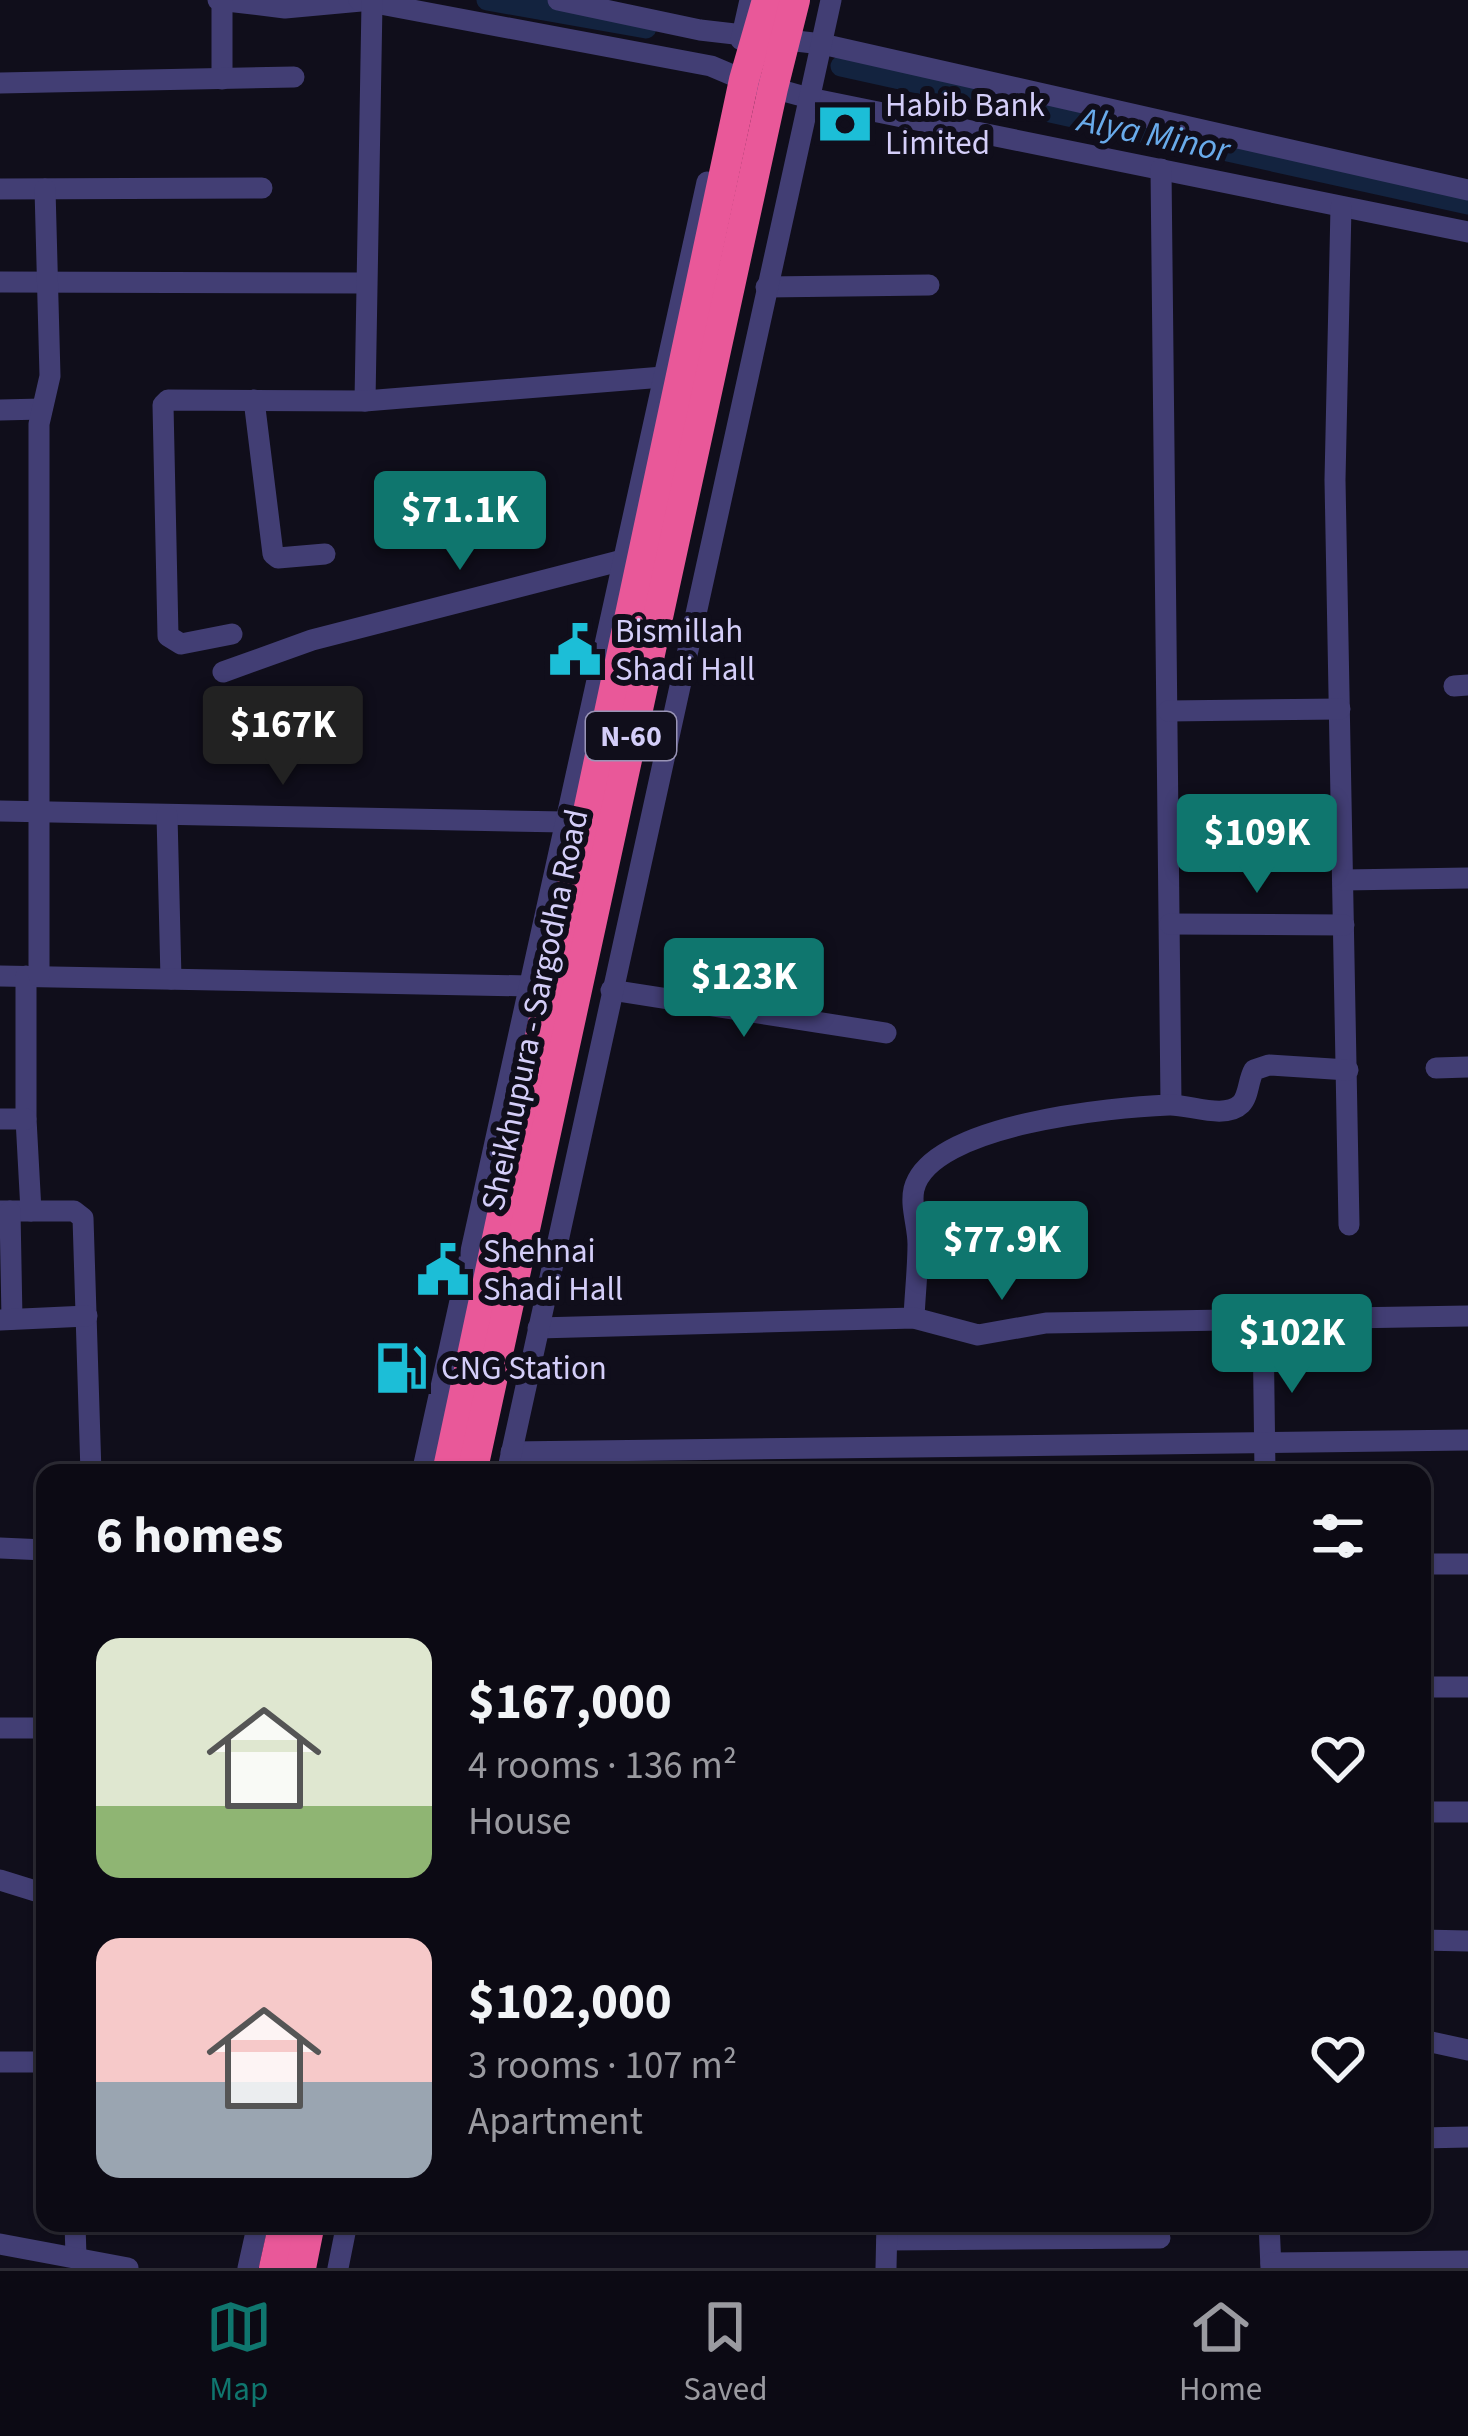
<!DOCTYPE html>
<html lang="en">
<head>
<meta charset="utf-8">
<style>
	:root { --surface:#0c0a14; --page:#15131d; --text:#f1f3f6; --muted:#9a9aa0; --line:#2c2b34; --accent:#0f766e }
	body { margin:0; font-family:"Source Sans 3",sans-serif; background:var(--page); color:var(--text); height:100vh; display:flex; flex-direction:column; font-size:45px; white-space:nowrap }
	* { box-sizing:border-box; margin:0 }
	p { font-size:39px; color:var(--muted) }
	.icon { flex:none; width:66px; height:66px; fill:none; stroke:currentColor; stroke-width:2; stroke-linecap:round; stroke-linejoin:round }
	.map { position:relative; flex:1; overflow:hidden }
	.side { position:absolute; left:36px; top:1464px; width:1395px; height:768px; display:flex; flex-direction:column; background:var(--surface); border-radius:24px; box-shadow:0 3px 9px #0004,0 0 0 3px var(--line) }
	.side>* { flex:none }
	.price { position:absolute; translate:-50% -102px; padding:0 27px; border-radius:12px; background:var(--accent); color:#fff; font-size:39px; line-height:78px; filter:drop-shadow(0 3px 6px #0008) }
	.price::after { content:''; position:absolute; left:50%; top:72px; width:36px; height:27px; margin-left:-18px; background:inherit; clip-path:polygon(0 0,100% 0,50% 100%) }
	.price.selected { background:#222; color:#fff }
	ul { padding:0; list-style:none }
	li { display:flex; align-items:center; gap:36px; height:300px; padding:0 60px }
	li span { display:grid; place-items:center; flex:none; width:336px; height:240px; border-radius:24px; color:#555 }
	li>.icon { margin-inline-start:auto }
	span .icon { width:144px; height:144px; fill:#fffc; stroke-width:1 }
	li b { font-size:51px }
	h2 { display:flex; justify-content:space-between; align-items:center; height:144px; padding:0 60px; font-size:51px }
	.dock { display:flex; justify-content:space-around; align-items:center; height:168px; border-top:3px solid var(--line); background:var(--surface); font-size:33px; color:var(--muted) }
	.dock a { display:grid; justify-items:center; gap:6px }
	.dock .selected { color:var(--accent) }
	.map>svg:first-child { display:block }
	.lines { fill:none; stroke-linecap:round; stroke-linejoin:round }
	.canal { stroke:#13233f; stroke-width:21 }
	.minor { stroke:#423e74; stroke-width:21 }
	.highway { stroke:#e95899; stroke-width:30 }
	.labels { text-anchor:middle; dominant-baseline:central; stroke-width:12; stroke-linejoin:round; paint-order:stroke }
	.shield { fill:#100e1b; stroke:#9994b6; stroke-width:3 }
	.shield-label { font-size:30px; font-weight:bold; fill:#d4cef9 }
	.poi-label { font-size:33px; fill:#d4cef9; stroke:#100e1b; text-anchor:start }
	.street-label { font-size:33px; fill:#d4cef9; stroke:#100e1b }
	.water-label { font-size:36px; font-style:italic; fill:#69abeb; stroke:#100e1b }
</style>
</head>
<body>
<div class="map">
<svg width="1468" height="2268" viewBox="0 0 1468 2268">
	<rect width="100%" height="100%" fill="#100e1b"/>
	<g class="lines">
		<g class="canal">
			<polyline points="487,0 646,28"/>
			<polyline points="841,66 1468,204"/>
		</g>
		<g class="minor">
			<polyline points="218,0 285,8 361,1"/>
			<polyline points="359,0 711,66 744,80 809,98 1468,232"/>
			<polyline points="558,0 700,30 822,44 1468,190"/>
			<polyline points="741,40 750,0"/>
			<polyline points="222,79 222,1"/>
			<polyline points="0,83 294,77"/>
			<polyline points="1161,169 1171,1104"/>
			<polyline points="0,189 262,188"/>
			<polyline points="1341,207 1335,480 1349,1225"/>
			<polyline points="0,282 366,283"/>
			<polyline points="766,287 929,285"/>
			<polyline points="254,400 273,554 278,558 325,554"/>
			<polyline points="365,401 372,3"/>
			<polyline points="0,410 42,409"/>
			<polyline points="232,634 181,644 168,636 163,405 168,400 365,401 663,377"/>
			<polyline points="223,672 312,640 623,560"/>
			<polyline points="1454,686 1468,685"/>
			<polyline points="1168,711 1340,709"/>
			<polyline points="0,811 565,822"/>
			<polyline points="167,815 171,979"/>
			<polyline points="1343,880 1468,878"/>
			<polyline points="1170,924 1344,925"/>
			<polyline points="0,976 529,986"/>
			<polyline points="26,976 26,1119 31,1211"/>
			<polyline points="39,976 39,424 50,376 45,189"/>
			<polyline points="611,990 886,1033"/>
			<polyline points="1436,1068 1468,1067"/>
			<polyline points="0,1119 26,1119"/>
			<polyline points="0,1211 74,1211 83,1218 91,1473"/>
			<polyline points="10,1211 12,1319"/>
			<path d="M914 1318C915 1293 918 1268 918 1244 918 1226 910 1206 914 1189 930 1124 1114 1107 1169 1105 1188 1104 1225 1120 1241 1104 1249 1096 1248 1080 1254 1070L1269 1065 1348 1070"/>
			<polyline points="0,1320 87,1316"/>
			<polyline points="1263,1320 1265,1473"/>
			<polyline points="538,1328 914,1318 978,1335 1046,1323 1468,1316"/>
			<polyline points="511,1452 1468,1440"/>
			<polyline points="422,1473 707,182"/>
			<polyline points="507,1473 831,0"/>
			<polyline points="0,1548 45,1550"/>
			<polyline points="1422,1564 1468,1564"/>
			<polyline points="1422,1687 1468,1687"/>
			<polyline points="0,1728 45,1728"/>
			<polyline points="1422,1812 1468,1812"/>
			<polyline points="0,1880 45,1894"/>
			<polyline points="1422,1940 1468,1941"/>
			<polyline points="1422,2040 1468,2050"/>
			<polyline points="0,2062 45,2062"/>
			<polyline points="1422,2138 1468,2137"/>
			<polyline points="75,2223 76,2257"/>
			<polyline points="1269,2223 1271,2268"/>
			<polyline points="887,2240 1160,2238"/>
			<polyline points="0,2244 128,2268"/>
			<polyline points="1271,2263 1468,2261"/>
			<polyline points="248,2268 258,2223"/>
			<polyline points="338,2268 347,2223"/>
			<polyline points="886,2268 887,2223"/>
		</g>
		<g class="highway">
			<polyline points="447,1473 744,80 767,0"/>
			<polyline points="472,1473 773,88 795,0"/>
			<polyline points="274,2268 284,2223"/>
			<polyline points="301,2268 310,2223"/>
		</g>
	</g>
	<defs>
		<g id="bank-bare" transform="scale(4.14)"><path d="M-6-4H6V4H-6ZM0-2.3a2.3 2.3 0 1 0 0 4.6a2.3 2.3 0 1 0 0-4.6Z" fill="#1cbed7" stroke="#100e1b" stroke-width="2.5" paint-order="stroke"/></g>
		<g id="civic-bare" transform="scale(4.14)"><path d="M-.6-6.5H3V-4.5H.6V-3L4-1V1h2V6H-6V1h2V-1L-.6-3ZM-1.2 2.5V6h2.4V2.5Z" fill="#1cbed7" stroke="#100e1b" stroke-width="2.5" paint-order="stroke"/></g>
		<g id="fuel-bare" transform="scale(4.14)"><path d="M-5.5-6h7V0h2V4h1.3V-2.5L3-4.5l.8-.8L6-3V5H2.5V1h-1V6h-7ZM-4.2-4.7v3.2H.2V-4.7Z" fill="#1cbed7" stroke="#100e1b" stroke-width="2.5" paint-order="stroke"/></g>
	</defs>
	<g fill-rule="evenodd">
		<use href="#bank-bare" x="845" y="124"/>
		<use href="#civic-bare" x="575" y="650"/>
		<use href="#civic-bare" x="443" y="1270"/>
		<use href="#fuel-bare" x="401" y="1368"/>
	</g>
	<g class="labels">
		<rect class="shield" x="586" y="712" width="90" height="48" rx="9"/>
		<g class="shield-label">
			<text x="631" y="736">N-60</text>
		</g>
		<g class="poi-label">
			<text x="885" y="105">Habib Bank<tspan x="885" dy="38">Limited</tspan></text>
			<text x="615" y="631">Bismillah<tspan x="615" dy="38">Shadi Hall</tspan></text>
			<text x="483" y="1251">Shehnai<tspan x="483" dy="38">Shadi Hall</tspan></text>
			<text x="441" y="1368">CNG Station</text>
		</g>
		<g class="street-label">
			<text transform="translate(535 1010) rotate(-78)">Sheikhupura - Sargodha Road</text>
		</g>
		<g class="water-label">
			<text transform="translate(1154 135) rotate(12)">Alya Minor</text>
		</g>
	</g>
</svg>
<b class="price" style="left:460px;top:573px">$71.1K</b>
<b class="price selected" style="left:283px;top:788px">$167K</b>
<b class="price" style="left:1257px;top:896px">$109K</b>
<b class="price" style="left:744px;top:1040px">$123K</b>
<b class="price" style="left:1002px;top:1303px">$77.9K</b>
<b class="price" style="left:1292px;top:1396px">$102K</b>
<section class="side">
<h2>6 homes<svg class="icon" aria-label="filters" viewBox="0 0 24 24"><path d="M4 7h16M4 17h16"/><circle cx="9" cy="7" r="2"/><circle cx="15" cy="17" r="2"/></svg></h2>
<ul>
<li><span style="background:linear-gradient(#dfe7d0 70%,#8fb573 0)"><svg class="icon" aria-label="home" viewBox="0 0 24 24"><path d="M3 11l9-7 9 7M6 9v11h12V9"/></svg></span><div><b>$167,000</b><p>4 rooms · 136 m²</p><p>House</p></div><svg class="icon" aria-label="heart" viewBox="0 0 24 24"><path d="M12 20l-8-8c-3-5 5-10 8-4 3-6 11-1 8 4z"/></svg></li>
<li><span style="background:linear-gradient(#f6c9c9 60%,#9aa5b1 0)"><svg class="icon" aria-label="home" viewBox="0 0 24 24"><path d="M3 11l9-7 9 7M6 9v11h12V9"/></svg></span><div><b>$102,000</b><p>3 rooms · 107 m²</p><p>Apartment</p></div><svg class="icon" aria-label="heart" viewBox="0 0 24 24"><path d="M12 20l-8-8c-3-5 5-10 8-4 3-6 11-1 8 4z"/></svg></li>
</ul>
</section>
</div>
<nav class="dock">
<a class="selected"><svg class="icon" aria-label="map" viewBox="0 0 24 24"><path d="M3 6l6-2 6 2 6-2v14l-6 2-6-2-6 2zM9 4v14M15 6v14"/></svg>Map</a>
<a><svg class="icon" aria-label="saved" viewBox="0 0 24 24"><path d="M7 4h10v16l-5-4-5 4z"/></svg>Saved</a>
<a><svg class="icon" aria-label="home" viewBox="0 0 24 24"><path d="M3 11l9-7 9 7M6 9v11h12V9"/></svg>Home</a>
</nav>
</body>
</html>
